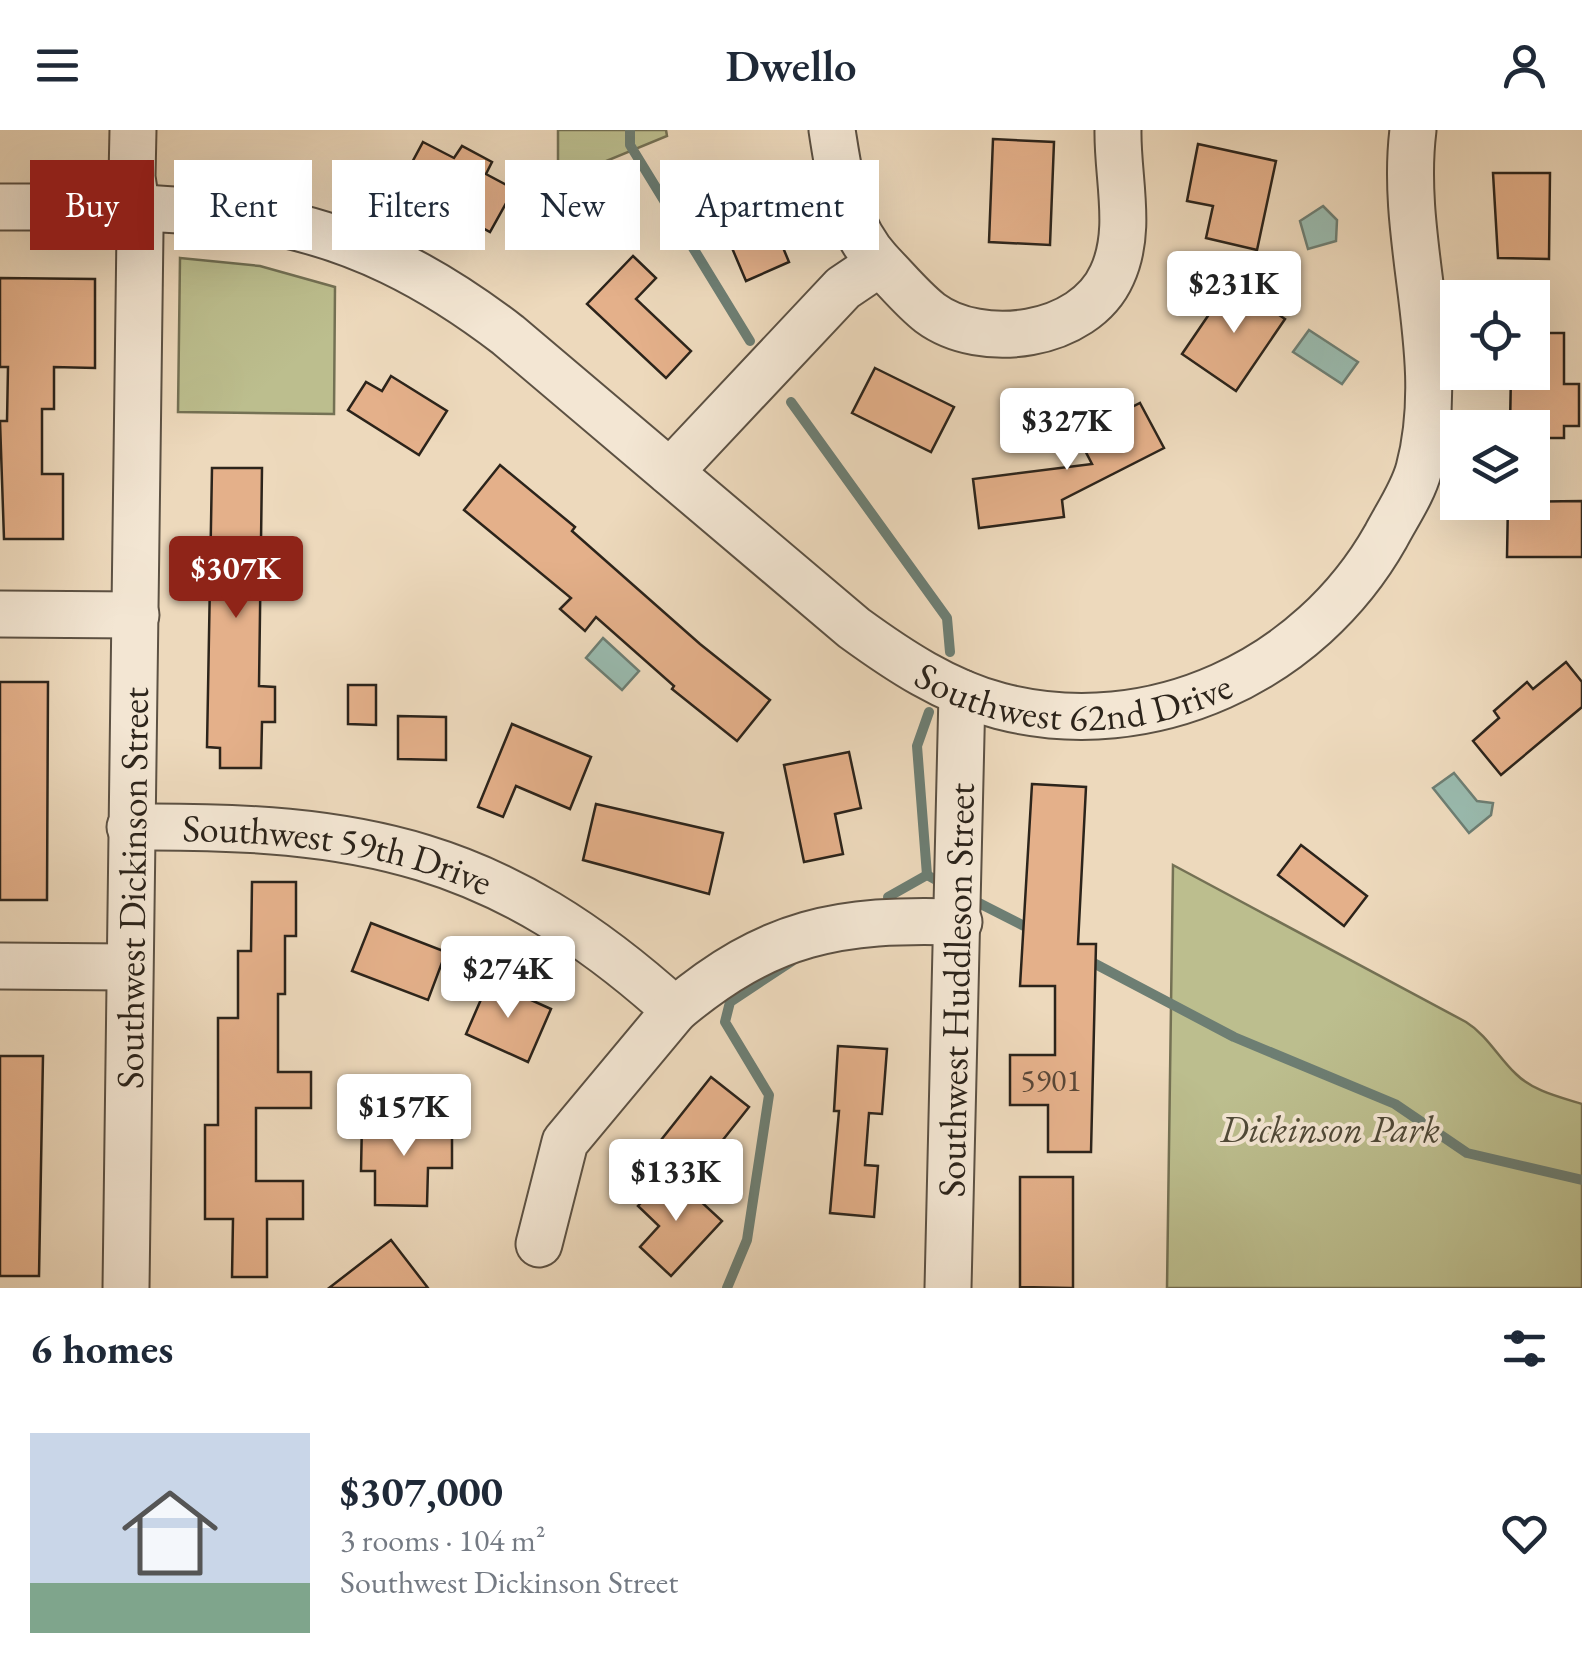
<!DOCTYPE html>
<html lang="en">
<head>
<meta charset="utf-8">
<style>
	:root { --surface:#fff; --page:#f6f6f7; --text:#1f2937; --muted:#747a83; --line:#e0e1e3; --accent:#8f2418 }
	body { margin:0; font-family:"EB Garamond",serif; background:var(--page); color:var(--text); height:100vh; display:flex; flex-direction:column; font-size:38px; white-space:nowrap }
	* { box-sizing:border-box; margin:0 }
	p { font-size:32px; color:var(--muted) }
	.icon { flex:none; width:55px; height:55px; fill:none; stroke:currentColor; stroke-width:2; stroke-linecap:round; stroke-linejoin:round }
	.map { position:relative; height:1158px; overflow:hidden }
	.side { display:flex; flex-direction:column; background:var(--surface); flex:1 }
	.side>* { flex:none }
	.guide { position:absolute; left:30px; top:30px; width:1000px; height:90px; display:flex; gap:20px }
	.controls { position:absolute; left:1440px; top:150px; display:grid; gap:20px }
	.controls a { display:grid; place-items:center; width:110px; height:110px; border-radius:0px; background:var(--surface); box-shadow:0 10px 40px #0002; font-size:50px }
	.price { position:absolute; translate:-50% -85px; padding:0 22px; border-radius:10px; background:#fff; color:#222; font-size:32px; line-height:65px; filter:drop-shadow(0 2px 5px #0008) }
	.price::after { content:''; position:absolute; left:50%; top:60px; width:30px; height:22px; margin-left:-15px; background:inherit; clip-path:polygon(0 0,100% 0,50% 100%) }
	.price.selected { background:var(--accent); color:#fff }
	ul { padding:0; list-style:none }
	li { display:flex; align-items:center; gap:30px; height:250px; padding:0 30px }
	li+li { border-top:2px solid var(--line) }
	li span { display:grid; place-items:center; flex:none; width:280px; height:200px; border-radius:0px; color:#555 }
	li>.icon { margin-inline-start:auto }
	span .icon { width:120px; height:120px; fill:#fffc; stroke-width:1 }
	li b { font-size:42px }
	h2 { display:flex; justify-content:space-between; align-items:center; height:120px; padding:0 30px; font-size:42px }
	.pill { padding:0 35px; border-radius:0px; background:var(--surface); box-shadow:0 10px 40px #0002; font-size:35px; line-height:90px }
	.pill.selected { background:var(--accent); color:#fff }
	header { display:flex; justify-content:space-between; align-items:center; height:130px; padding:0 30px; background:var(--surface); font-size:45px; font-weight:600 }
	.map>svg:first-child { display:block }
	.green { fill:#bcbe8e; stroke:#747154; stroke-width:2.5 }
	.water { fill:#99baae; stroke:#6d7e73; stroke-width:2.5 }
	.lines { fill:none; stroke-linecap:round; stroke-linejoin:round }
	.stream { stroke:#6d7e73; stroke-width:10 }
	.building { fill:#e4b08a; stroke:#2c241b; stroke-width:2.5 }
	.minor-casing { stroke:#5c5143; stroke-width:49 }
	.minor { stroke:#f3e6d3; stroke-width:45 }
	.labels { text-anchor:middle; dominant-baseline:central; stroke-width:8; stroke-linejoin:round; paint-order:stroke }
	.number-label { font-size:32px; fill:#5a4737 }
	.street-label { font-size:38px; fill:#2c241b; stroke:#f3e6d3 }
	.park-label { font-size:38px; font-style:italic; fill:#504a38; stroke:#f3e6d3 }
</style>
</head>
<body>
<header><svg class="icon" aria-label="menu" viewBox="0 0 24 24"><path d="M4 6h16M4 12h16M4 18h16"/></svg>Dwello<svg class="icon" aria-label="person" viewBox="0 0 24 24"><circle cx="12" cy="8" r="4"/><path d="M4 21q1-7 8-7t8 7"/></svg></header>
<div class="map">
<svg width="1582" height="1158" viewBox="0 0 1582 1158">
	<rect width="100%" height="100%" fill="#edd9bc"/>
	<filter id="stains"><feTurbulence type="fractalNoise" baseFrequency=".002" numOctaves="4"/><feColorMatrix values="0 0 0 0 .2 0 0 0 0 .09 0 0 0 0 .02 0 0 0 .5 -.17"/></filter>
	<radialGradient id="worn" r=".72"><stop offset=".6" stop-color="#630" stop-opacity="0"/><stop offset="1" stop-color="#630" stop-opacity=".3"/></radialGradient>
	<g class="green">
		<polygon points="558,0 666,0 667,6 558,51"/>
		<polygon points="180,128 260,136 335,157 334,284 178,282"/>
		<path d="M1173 735 1466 892C1487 905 1498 927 1516 944 1533 961 1560 967 1582 974V1158H1167Z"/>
	</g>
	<g class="water">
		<polygon points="1323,76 1337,90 1336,111 1308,119 1300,91"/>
		<polygon points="1309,200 1358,232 1342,254 1293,222"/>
		<polygon points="603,508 639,541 622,560 586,528"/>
		<polygon points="1454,643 1477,671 1493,673 1491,685 1469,703 1433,658"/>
	</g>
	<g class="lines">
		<g class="stream">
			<polyline points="630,0 630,15 750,211"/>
			<polyline points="791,272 947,488 950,522"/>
			<polyline points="927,745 945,755"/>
			<polyline points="927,745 917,616 929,582"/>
			<polyline points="888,767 927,745"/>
			<polyline points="969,768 1034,801"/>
			<polyline points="1084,828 1234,907 1395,974 1467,1023 1582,1050"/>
			<polyline points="727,1158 747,1110 769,965 725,892 730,872 792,831"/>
		</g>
	</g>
	<g class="building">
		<polygon points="993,9 1054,12 1050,115 989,112"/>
		<polygon points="423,12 454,28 462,16 492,32 486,44 514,59 490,102 401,53"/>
		<polygon points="1198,14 1276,31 1257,120 1206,108 1213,76 1187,71"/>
		<polygon points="1493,43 1550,43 1549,129 1498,128"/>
		<polygon points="754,48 789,132 746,151 710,66"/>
		<polygon points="633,126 656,148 636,169 691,221 666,248 587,174"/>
		<polygon points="0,148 95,149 95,238 54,237 54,279 42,279 42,344 63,344 63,409 4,409 0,291 7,291 8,237 0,237"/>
		<polygon points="1231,152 1285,189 1236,261 1182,224"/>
		<polygon points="1532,203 1564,203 1564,254 1579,254 1579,296 1564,296 1564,308 1532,308 1532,298 1510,298 1511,242 1532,242"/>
		<polygon points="875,238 954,277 931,322 852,283"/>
		<polygon points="391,246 447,281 419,325 348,280 366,252 382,261"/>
		<polygon points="1140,273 1164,318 1062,370 1064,387 979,398 973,349 1092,334 1077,305"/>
		<polygon points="500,335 575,397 572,401 700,514 770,570 737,611 672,559 674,556 596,487 585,501 560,479 571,468 464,380"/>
		<polygon points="212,338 262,338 259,556 275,557 275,592 262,592 261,638 220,638 220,618 207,617"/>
		<polygon points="1582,371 1582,427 1507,427 1508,372"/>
		<polygon points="1566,532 1582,552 1582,577 1501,645 1473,611 1499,588 1494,581 1527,552 1533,559"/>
		<polygon points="0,552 48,552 47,770 0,770"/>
		<polygon points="348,555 376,555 376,595 348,594"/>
		<polygon points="398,586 446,587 446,630 398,629"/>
		<polygon points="512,594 591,627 570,679 516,656 503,687 478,677"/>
		<polygon points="849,622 861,678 835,684 843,724 804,732 784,635"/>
		<polygon points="1032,654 1086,657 1078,814 1096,814 1091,1022 1048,1022 1048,975 1010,975 1010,925 1055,925 1055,856 1020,856"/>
		<polygon points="596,674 723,703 709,764 583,730"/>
		<polygon points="1301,715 1367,766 1344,796 1278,745"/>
		<polygon points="252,752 296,752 296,806 285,806 285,864 278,864 278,942 311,942 311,978 256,978 256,1051 303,1051 303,1089 267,1089 267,1147 232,1147 233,1089 205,1089 205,995 218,995 218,888 238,888 238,821 251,821"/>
		<polygon points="371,793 446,822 428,870 352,841"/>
		<polygon points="489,851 551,879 528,932 466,904"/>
		<polygon points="838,916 887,919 882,984 869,983 865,1035 878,1036 874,1087 830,1083 839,981 834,981"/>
		<polygon points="0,926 43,926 39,1146 0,1146"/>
		<polygon points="711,947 749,977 699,1040 661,1010"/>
		<polygon points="362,991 400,991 423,1001 427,992 452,992 452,1038 428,1038 427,1076 375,1075 375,1041 361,1041"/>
		<polygon points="670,1043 722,1091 671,1146 640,1117 659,1096 638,1076"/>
		<polygon points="1020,1047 1073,1047 1073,1158 1020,1157"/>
		<polygon points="391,1110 428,1158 329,1158"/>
	</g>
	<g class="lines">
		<g class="minor-casing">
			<g id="minor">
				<path id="s1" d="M0 77C211 78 332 70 508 205L854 498C898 530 946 562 1000 576 1151 615 1310 541 1386 406 1397 385 1413 362 1419 339 1449 226 1399 113 1413 0"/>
				<path d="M880 133C896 149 912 169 930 183 981 221 1084 208 1112 145 1133 100 1117 47 1118 0"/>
				<path d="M670 342 843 158 880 133C845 95 840 50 832 0"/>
				<polyline points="0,484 136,485"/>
				<path id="s2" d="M130 697C362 695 498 720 675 880 769 801 839 788 959 792"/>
				<polyline points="0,836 128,837"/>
				<polyline points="539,1114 565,1012 675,880"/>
				<path id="s3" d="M126 1158 140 101 132 47 133 0"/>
				<path id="s4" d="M948 1158 962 563"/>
			</g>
		</g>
		<use href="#minor" class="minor"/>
	</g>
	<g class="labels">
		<g class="number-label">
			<text x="1051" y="950">5901</text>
		</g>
		<g class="street-label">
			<text stroke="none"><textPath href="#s1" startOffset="1230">Southwest 62nd Drive</textPath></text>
			<text stroke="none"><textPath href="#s2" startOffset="210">Southwest 59th Drive</textPath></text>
			<text stroke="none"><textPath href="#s3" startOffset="400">Southwest Dickinson Street</textPath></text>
			<text stroke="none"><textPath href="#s4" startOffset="298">Southwest Huddleson Street</textPath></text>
		</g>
		<g class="park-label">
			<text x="1330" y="998">Dickinson Park</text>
		</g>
	</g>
	<rect width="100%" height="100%" filter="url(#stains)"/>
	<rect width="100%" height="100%" fill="url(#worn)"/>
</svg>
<div class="controls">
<a><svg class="icon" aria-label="locate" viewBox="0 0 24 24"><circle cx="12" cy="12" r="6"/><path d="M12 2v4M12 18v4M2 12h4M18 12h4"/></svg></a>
<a><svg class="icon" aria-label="layers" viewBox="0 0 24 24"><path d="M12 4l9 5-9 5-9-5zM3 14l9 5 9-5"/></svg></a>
</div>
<b class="price" style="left:1234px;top:206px">$231K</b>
<b class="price" style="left:1067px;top:343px">$327K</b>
<b class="price selected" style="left:236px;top:491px">$307K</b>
<b class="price" style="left:508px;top:891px">$274K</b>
<b class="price" style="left:404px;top:1029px">$157K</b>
<b class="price" style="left:676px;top:1094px">$133K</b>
<div class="guide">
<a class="pill selected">Buy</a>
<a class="pill">Rent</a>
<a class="pill">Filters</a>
<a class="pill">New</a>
<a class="pill">Apartment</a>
</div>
</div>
<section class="side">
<h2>6 homes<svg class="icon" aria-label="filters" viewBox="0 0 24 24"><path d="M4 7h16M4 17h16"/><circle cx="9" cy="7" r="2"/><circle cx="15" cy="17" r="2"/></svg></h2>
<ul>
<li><span style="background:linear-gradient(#c9d6e8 75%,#7fa58c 0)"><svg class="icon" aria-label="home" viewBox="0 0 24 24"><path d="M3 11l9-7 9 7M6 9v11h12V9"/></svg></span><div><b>$307,000</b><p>3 rooms · 104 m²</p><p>Southwest Dickinson Street</p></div><svg class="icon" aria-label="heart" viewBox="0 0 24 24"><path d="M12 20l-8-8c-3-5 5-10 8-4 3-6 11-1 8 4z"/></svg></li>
</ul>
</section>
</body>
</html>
